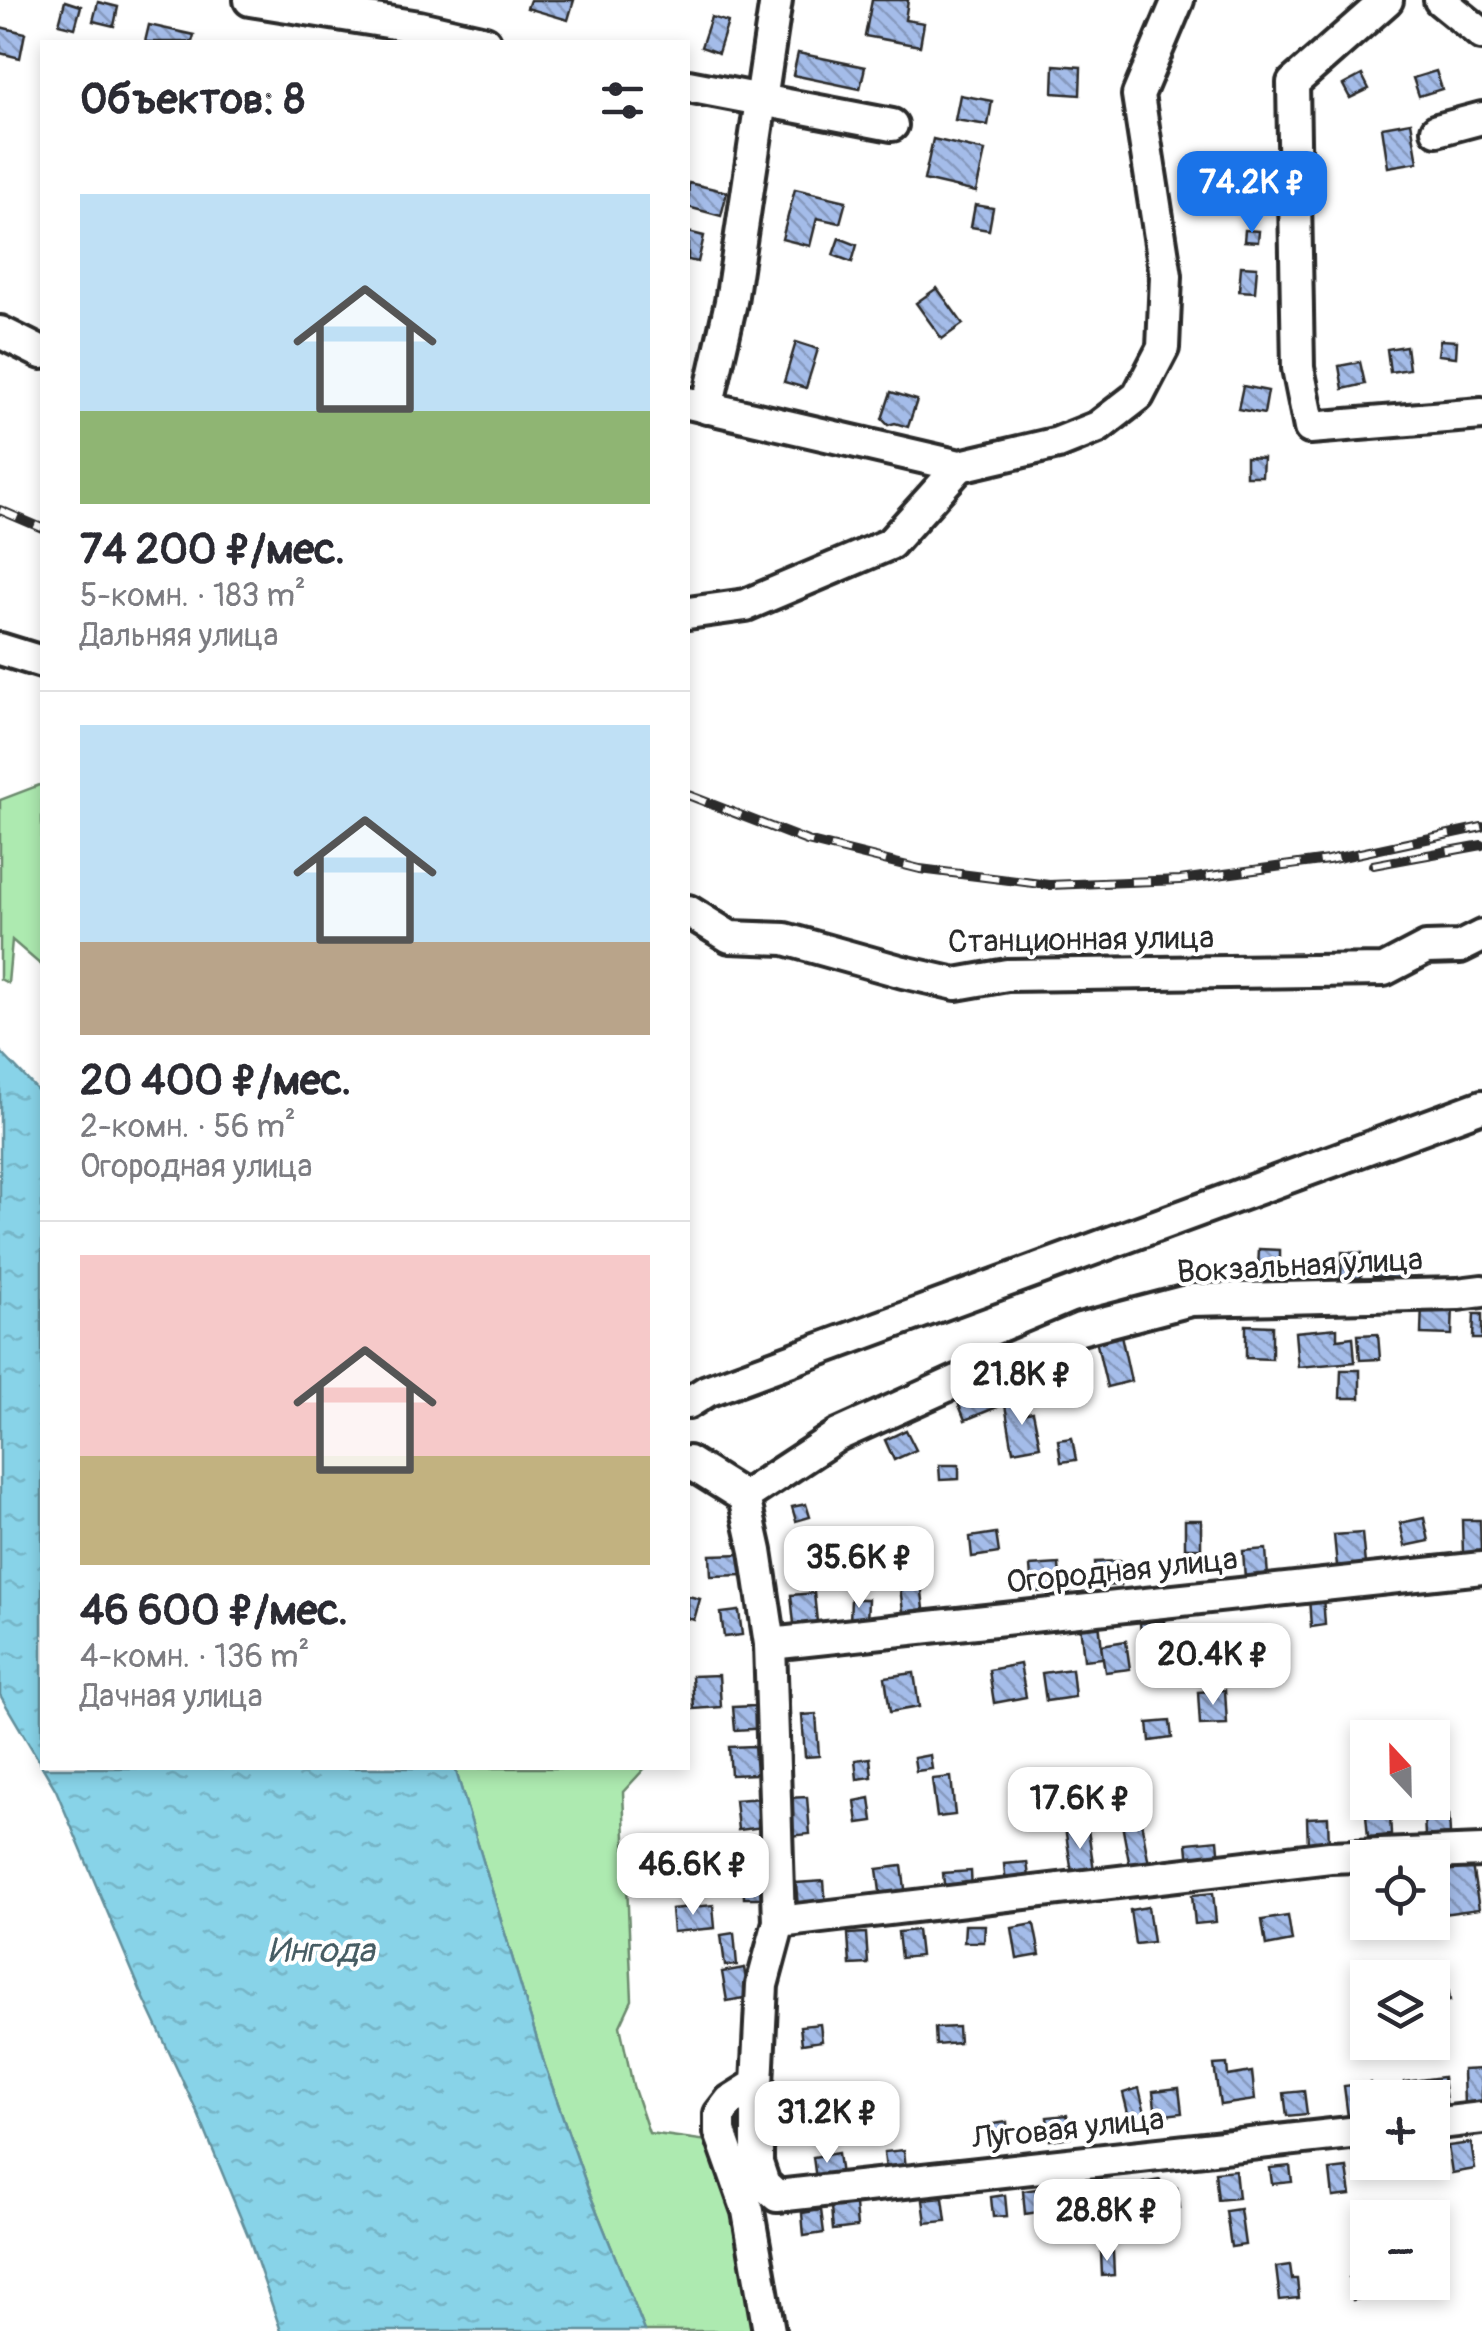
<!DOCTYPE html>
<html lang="ru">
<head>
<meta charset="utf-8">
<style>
	:root { --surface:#fff; --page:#f7f7f7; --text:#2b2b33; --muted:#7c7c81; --line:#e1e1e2; --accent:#1a73e8 }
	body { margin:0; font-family:Pangolin,sans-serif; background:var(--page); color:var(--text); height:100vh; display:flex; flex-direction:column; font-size:38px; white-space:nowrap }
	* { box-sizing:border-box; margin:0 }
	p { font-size:32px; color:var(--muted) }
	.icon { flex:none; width:55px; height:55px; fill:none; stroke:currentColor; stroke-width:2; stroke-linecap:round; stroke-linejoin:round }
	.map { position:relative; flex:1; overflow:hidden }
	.details { position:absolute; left:40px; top:40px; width:650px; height:1730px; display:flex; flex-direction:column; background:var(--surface); border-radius:0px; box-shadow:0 5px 15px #0003 }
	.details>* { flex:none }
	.needle { width:65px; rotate:338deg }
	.fabs { position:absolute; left:1350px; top:1720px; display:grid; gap:20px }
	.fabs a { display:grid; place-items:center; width:100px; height:100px; border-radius:0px; background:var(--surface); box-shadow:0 5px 15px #0003; font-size:50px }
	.price { position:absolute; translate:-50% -85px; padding:0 22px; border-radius:20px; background:#fff; color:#222; font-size:32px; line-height:65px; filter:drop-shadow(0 2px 5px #0008) }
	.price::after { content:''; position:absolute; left:50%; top:60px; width:30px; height:22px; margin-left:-15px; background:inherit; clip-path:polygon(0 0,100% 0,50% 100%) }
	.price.current { background:var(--accent); color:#fff }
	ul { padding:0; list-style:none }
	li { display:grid; align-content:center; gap:20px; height:530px; padding:0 40px }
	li+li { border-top:2px solid var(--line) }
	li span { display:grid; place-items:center; height:310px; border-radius:0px; color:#555 }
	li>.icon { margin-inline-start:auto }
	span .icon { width:180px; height:180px; fill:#fffc; stroke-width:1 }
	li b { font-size:42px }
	h2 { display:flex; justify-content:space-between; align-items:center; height:120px; padding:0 40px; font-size:42px }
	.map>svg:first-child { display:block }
	.green { fill:#adeab0; stroke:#6c8a6e; stroke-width:2.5 }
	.water { fill:url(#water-ripples); stroke:#63909c; stroke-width:2.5 }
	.building { fill:url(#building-back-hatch); stroke:#2b2b2b; stroke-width:2.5 }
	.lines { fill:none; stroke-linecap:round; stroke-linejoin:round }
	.minor-casing { stroke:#2b2b2b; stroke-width:38 }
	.minor { stroke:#fff; stroke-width:30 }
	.rail-casing { stroke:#2b2b2b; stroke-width:10 }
	.rail { stroke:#fff; stroke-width:6; stroke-dasharray:19; stroke-linecap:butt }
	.labels { text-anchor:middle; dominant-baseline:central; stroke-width:8; stroke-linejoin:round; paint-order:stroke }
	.street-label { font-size:32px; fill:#2b2b2b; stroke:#fff }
	.water-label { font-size:35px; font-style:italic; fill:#475d64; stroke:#fff }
</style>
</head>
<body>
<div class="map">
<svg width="1482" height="2331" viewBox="0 0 1482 2331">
	<defs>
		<pattern id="water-ripples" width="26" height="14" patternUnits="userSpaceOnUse" patternTransform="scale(2.5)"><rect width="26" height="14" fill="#88d3e8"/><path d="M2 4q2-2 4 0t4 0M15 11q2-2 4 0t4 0" fill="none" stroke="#76b5c7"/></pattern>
		<pattern id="building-back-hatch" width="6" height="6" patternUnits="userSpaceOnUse" patternTransform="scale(2.5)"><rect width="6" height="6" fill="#a4bce9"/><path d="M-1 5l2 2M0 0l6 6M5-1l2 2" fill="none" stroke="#8699bd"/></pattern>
	</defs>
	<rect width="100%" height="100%" fill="#fff"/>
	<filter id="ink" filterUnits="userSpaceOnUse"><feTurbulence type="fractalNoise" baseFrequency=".01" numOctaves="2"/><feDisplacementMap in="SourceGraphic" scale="20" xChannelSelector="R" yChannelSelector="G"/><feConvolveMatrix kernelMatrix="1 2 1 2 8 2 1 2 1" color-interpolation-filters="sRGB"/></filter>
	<g filter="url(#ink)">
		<g class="green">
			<polygon points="42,784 42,966 12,940 8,983 0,979 0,800"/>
			<polygon points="455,1768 645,1768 623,1792 632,2000 620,2026 633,2086 649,2133 723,2143 766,2331 645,2331 589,2192 545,2066"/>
		</g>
		<g class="water">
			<polygon points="0,1051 42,1095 42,1766 0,1695"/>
			<polygon points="43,1768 455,1768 545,2066 589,2192 645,2331 281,2331 249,2238 199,2116 141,1992 56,1790"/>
		</g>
		<g class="building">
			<polygon points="530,0 574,0 568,20 527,8"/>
			<polygon points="872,0 908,0 905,20 924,23 920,46 865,36"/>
			<polygon points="65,1 81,6 75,28 59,24"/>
			<polygon points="98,2 118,7 114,26 93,21"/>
			<polygon points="711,17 728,22 718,53 701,47"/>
			<polygon points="149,25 194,35 192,42 145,42"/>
			<polygon points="0,27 25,33 20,58 0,53"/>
			<polygon points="798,53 865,67 860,89 793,75"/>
			<polygon points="1054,65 1081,67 1080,95 1053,93"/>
			<polygon points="1436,71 1442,89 1419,96 1413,78"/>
			<polygon points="1362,75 1369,89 1350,98 1343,85"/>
			<polygon points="960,95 992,101 988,125 955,120"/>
			<polygon points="1411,122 1418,162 1388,167 1382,127"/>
			<polygon points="933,139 985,151 976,192 924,180"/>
			<polygon points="1257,152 1272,157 1259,190 1244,184"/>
			<polygon points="689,183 727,192 721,216 688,207"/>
			<polygon points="795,189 846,201 840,223 817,218 810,246 782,239"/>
			<polygon points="975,205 993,208 989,230 971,227"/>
			<polygon points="1245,230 1259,231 1258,242 1244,241"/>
			<polygon points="688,232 704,236 698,262 688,260"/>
			<polygon points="839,238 857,245 852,262 833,255"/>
			<polygon points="1241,266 1257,267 1255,292 1239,291"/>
			<polygon points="937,288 963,324 942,339 916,303"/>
			<polygon points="1440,340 1457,341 1456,357 1438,355"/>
			<polygon points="796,342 818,349 806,388 784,382"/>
			<polygon points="1406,346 1409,369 1390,372 1387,349"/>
			<polygon points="1360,362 1365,384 1343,389 1339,366"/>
			<polygon points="1243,386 1268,391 1264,414 1238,409"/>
			<polygon points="891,392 917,400 908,427 895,423 888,425 882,419"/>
			<polygon points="1246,457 1263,458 1262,476 1246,476"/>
			<polygon points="1259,1249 1280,1250 1280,1270 1258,1270"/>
			<polygon points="1342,1252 1362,1253 1361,1278 1341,1277"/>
			<polygon points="1375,1258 1404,1261 1402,1279 1373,1276"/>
			<polygon points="1422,1302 1453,1303 1452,1335 1421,1334"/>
			<polygon points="1474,1314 1482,1314 1482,1339 1473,1339"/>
			<polygon points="1246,1325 1272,1326 1272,1359 1246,1358"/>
			<polygon points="1337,1328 1337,1339 1353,1337 1355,1362 1298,1367 1295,1332"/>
			<polygon points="1378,1334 1380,1359 1360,1360 1358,1335"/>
			<polygon points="1121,1335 1131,1381 1107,1387 1096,1340"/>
			<polygon points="1341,1370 1360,1370 1360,1398 1340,1398"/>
			<polygon points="994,1385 1002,1405 965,1420 957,1400"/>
			<polygon points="1020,1402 1022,1414 1033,1412 1040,1446 1013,1451 1005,1405"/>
			<polygon points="906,1430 916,1450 894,1460 885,1440"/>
			<polygon points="1072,1438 1076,1460 1061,1462 1058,1440"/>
			<polygon points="939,1465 959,1465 959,1479 940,1480"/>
			<polygon points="806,1504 810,1517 796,1521 792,1507"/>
			<polygon points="1424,1518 1429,1541 1405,1546 1400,1523"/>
			<rect x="1185" y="1520" width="16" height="28"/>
			<polygon points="1462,1520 1480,1520 1481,1553 1463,1553"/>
			<polygon points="996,1533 999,1553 972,1557 970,1537"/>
			<polygon points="1362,1533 1365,1564 1337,1566 1334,1535"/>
			<polygon points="1266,1549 1268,1577 1245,1579 1243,1551"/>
			<polygon points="743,1554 744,1575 711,1576 710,1555"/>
			<polygon points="1120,1561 1121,1585 1096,1586 1095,1562"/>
			<polygon points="1059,1564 1061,1591 1032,1592 1030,1566"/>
			<polygon points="921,1583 924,1609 903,1612 900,1586"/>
			<polygon points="814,1593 817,1622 794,1624 791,1595"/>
			<polygon points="688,1596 700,1599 694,1620 688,1618"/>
			<polygon points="1323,1596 1325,1625 1311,1627 1309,1597"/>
			<polygon points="851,1599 868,1599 867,1623 850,1622"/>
			<polygon points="739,1611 742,1635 724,1637 721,1613"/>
			<polygon points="1164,1621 1167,1654 1143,1656 1140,1623"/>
			<polygon points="1099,1622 1103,1658 1084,1660 1080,1624"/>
			<polygon points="1126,1641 1130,1669 1105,1672 1101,1645"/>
			<polygon points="1254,1656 1256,1672 1233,1675 1232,1658"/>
			<polygon points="1020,1664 1026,1697 994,1703 989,1670"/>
			<polygon points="1072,1669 1075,1697 1046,1701 1042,1673"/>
			<polygon points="914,1673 919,1707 890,1712 885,1677"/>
			<polygon points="719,1675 721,1707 694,1709 692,1676"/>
			<polygon points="1225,1690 1227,1724 1200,1725 1198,1692"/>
			<polygon points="765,1699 768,1728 735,1730 733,1707 755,1706 754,1700"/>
			<polygon points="816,1714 819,1756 805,1757 802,1715"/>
			<polygon points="1170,1721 1172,1738 1150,1741 1148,1723"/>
			<polygon points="754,1746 756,1774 731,1775 729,1747"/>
			<polygon points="930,1755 932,1769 916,1771 914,1758"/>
			<polygon points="870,1758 872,1777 857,1779 855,1760"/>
			<polygon points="951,1777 955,1815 937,1817 932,1779"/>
			<polygon points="807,1797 810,1834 790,1836 787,1798"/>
			<polygon points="762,1798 764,1827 738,1830 735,1800"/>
			<polygon points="870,1798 873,1821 858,1823 855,1801"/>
			<polygon points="1390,1813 1391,1835 1368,1837 1366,1815"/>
			<polygon points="1449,1815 1450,1834 1425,1836 1424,1816"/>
			<polygon points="1140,1816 1150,1869 1131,1872 1121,1819"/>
			<polygon points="1328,1817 1329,1846 1308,1847 1307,1818"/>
			<polygon points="1087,1823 1095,1877 1073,1880 1065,1827"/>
			<polygon points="1218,1840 1220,1862 1189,1864 1187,1843"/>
			<polygon points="681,1845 682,1858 660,1859 660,1846"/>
			<polygon points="1471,1859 1479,1909 1442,1914 1435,1865"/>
			<polygon points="657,1860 658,1884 642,1884 641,1861"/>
			<polygon points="1027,1862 1030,1884 1006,1887 1004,1864"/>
			<polygon points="902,1866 906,1896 881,1899 877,1869"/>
			<polygon points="764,1871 765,1898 744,1898 743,1872"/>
			<polygon points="971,1871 972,1891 945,1894 943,1873"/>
			<polygon points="824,1881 826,1906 798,1908 796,1883"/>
			<polygon points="1213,1893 1216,1922 1195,1924 1192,1895"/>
			<polygon points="713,1905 715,1928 673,1932 671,1909"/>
			<polygon points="1148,1907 1153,1942 1135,1944 1130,1910"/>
			<polygon points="1288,1916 1292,1941 1266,1946 1262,1920"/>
			<polygon points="1034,1924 1040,1955 1017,1959 1012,1928"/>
			<polygon points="965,1925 985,1925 984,1942 964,1942"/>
			<polygon points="917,1930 920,1956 901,1958 898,1932"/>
			<polygon points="734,1933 737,1965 725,1966 721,1935"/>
			<polygon points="866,1933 868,1964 850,1965 848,1934"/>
			<polygon points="744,1968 749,1997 727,2001 722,1972"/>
			<polygon points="1448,1986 1450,2001 1432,2004 1432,1988"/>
			<polygon points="820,2024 822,2041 802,2044 800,2026"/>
			<polygon points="958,2027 959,2043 936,2045 935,2028"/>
			<polygon points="1227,2064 1228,2076 1252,2072 1255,2100 1220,2105 1214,2065"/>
			<polygon points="1482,2069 1482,2107 1464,2107 1463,2070"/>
			<polygon points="1443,2077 1447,2110 1432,2111 1432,2098 1405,2098 1404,2082"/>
			<polygon points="1370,2083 1372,2098 1368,2098 1368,2115 1348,2117 1344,2086"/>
			<polygon points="1139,2088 1146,2117 1130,2121 1123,2093"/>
			<polygon points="1179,2088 1182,2113 1156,2116 1153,2091"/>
			<polygon points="1304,2091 1307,2114 1287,2116 1284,2093"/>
			<polygon points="1067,2115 1070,2137 1050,2140 1047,2117"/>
			<polygon points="1007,2122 1008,2138 989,2140 987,2125"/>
			<polygon points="1471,2143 1475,2169 1452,2173 1448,2146"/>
			<polygon points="904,2150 906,2169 886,2171 884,2152"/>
			<polygon points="838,2153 841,2176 816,2179 813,2157"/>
			<polygon points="1387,2162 1413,2162 1414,2169 1389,2174"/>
			<polygon points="1290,2166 1292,2182 1272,2184 1270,2168"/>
			<polygon points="1347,2168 1351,2195 1333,2197 1330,2170"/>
			<polygon points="1235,2170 1238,2198 1218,2200 1215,2172"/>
			<polygon points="1160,2180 1161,2191 1177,2188 1180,2208 1161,2211 1162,2222 1150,2225 1143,2183"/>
			<polygon points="1106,2181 1109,2204 1089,2206 1087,2183"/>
			<polygon points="1043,2188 1045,2211 1025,2214 1023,2191"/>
			<polygon points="1005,2195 1007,2216 993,2217 991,2197"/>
			<polygon points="943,2198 946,2221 926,2223 923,2200"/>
			<polygon points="855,2205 857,2227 833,2230 831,2207"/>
			<polygon points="1240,2209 1245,2245 1231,2247 1226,2211"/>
			<polygon points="821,2210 824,2233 804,2236 802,2213"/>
			<polygon points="1101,2252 1113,2252 1114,2275 1102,2276"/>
			<polygon points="1290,2265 1292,2279 1297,2279 1299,2298 1280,2300 1276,2267"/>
			<polygon points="1365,2275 1369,2297 1353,2300 1349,2278"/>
		</g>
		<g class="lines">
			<g class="minor-casing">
				<g id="minor">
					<polyline points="250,0 419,27 485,42"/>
					<polyline points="1387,0 1293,83 1298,368 1310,428 1482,414"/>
					<polyline points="1440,0 1482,34"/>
					<polyline points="688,86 892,125"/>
					<polyline points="1437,130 1482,118"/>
					<polyline points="0,332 42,353"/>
					<polyline points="688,403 960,466 1058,443 1098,427 1138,396 1163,348 1166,276 1138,95 1178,0"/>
					<polyline points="707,408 731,302 776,0"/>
					<polyline points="688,613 746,605 890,544 960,466"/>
					<polyline points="0,649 42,662"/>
					<polyline points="688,911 730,937 785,939 903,972 956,984 1007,975 1384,970 1426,948 1460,947 1482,936"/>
					<polyline points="688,1403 707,1391 1482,1106"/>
					<polyline points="688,1462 744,1497 756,1551 770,1644 779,1922 762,1985 757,2084 730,2101 720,2114 720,2132 748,2211 769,2331"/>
					<polyline points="744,1497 838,1435 973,1374 1080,1329 1191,1300 1458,1294 1482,1291"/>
					<polyline points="770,1644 1482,1568"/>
					<polyline points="779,1922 1330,1857 1482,1851"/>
					<polyline points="757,2084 757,2163 764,2184 777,2196 1368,2131"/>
					<polyline points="1432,2124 1482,2118"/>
				</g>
			</g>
			<use href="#minor" class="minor"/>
			<g class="rail-casing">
				<g id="rail">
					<polyline points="0,510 42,528"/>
					<polyline points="688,795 807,841 920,869 1049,885 1180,880 1328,860 1482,827"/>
					<polyline points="1373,865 1482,845"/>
				</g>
			</g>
			<use href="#rail" class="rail"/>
		</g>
	</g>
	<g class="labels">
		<g class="street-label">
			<text transform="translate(1081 940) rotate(-1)">Станционная улица</text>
			<text transform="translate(1300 1266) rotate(-3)">Вокзальная улица</text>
			<text transform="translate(1122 1571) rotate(-6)">Огородная улица</text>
			<text transform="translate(1068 2129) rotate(-6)">Луговая улица</text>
		</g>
		<g class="water-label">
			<text x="321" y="1951">Ингода</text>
		</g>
	</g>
</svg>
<div class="fabs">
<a><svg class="needle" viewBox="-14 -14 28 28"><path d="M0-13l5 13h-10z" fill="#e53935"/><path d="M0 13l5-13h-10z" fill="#7c7c81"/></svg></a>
<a><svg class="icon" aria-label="locate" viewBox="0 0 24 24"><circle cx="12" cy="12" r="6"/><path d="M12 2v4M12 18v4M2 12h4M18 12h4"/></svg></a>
<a><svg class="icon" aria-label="layers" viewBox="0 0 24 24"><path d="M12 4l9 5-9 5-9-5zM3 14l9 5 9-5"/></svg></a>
<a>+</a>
<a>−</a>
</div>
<b class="price current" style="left:1252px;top:236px">74.2K ₽</b>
<b class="price" style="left:1022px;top:1428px">21.8K ₽</b>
<b class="price" style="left:859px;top:1611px">35.6K ₽</b>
<b class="price" style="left:1213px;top:1708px">20.4K ₽</b>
<b class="price" style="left:1080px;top:1852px">17.6K ₽</b>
<b class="price" style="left:693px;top:1918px">46.6K ₽</b>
<b class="price" style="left:827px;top:2166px">31.2K ₽</b>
<b class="price" style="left:1107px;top:2264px">28.8K ₽</b>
<section class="details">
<h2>Объектов: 8<svg class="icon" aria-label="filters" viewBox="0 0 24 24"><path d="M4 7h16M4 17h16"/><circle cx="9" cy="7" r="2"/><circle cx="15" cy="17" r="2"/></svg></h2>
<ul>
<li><span style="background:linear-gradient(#bfe0f5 70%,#8fb573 0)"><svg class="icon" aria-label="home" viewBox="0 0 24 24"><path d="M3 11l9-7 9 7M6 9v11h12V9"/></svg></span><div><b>74 200 ₽/мес.</b><p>5-комн. · 183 m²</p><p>Дальняя улица</p></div></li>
<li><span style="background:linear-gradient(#bfe0f5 70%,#b9a48a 0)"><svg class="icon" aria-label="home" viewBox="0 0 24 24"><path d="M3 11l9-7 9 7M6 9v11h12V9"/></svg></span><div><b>20 400 ₽/мес.</b><p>2-комн. · 56 m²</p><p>Огородная улица</p></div></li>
<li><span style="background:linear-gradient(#f6c9c9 65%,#c2b280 0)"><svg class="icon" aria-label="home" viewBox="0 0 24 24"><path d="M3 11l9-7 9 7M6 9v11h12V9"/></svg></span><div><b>46 600 ₽/мес.</b><p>4-комн. · 136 m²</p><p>Дачная улица</p></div></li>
</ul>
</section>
</div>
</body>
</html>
